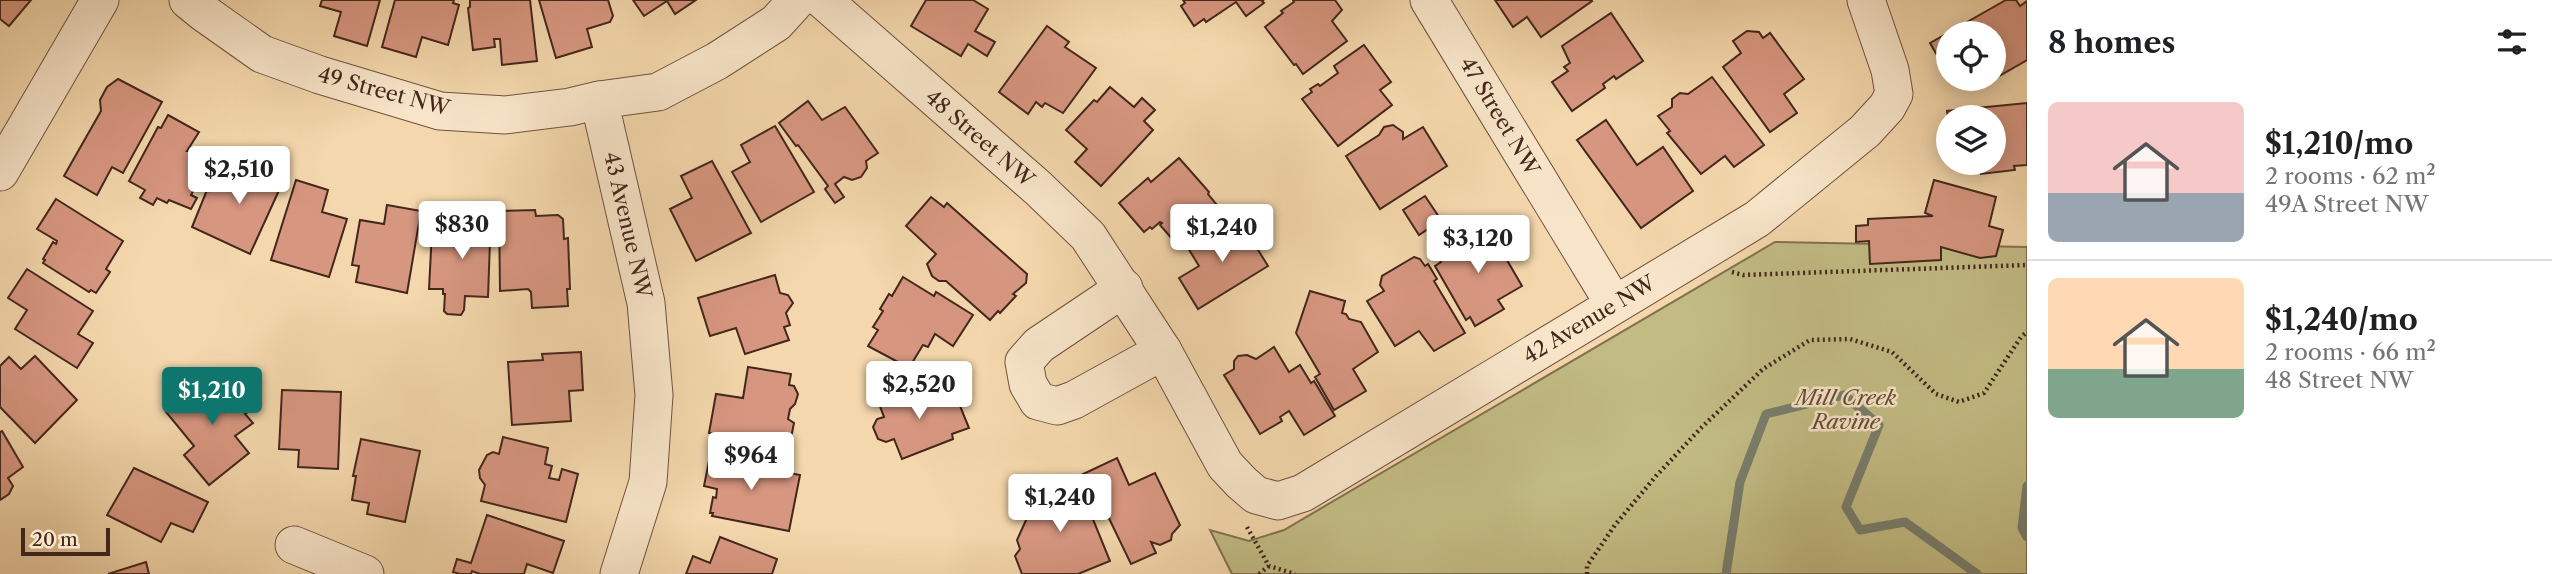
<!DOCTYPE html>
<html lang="en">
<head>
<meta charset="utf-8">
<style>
	:root { --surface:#fff; --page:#f2f2f2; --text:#202124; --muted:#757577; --line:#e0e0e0; --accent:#0f766e }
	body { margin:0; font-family:"Libre Caslon Text",serif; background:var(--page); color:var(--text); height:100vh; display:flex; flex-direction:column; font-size:26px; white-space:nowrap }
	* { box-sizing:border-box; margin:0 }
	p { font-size:23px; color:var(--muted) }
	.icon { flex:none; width:38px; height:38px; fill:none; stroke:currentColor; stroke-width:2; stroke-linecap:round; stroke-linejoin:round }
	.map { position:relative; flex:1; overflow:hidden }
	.drawer { display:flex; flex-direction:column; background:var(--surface); width:525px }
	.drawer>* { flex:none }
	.fabs { position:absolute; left:1936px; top:21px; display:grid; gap:14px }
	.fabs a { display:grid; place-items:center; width:70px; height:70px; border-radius:50%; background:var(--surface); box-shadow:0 4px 18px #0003; font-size:35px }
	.scale { position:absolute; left:21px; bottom:18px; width:89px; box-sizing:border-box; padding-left:7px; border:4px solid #43271c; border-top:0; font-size:19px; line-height:24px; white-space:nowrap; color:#43271c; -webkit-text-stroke:5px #f8e5c9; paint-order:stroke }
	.price { position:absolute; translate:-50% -60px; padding:0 16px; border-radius:7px; background:#fff; color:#222; font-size:23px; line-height:46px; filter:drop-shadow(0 2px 4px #0008) }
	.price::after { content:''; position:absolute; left:50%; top:42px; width:21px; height:16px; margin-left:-10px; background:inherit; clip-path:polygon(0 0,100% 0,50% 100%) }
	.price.on { background:var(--accent); color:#fff }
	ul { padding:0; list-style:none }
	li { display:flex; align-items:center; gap:21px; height:175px; padding:0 21px }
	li+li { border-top:2px solid var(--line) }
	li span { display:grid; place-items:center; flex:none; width:196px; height:140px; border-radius:10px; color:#555 }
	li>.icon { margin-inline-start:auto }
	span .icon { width:84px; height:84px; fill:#fffc; stroke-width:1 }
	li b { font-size:30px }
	h2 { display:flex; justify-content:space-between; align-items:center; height:84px; padding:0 21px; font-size:30px }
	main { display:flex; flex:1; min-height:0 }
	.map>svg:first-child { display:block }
	.green { fill:#c2bc84; stroke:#827250; stroke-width:2 }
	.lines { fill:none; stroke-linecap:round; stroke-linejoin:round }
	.stream { stroke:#797f6e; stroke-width:9 }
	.building { fill:#d79680; stroke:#43271c; stroke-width:2 }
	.minor-casing { stroke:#6f5340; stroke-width:39 }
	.path { stroke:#43271c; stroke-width:4.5; stroke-dasharray:2 3.5; stroke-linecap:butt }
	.minor { stroke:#f8e5c9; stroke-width:37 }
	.labels { text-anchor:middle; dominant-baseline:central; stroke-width:5; stroke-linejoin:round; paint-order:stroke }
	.street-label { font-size:21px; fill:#43271c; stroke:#f8e5c9 }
	.park-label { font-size:21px; font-style:italic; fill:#634c36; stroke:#f8e5c9 }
</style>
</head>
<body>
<main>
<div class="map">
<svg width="2027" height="574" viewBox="0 0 2027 574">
	<rect width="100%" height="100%" fill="#f4d7ac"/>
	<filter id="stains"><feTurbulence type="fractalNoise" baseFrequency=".00286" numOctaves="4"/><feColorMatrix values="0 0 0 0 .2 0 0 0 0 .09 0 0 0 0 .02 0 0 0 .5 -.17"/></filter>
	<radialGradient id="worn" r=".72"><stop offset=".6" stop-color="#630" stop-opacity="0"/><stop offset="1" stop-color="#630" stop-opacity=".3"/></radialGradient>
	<polygon class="green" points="1775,242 2027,247 2027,574 1232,574 1210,530 1249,541 1284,530"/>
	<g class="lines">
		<g class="stream">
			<polyline points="2027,486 2022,528 2027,537"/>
			<polyline points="1726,574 1740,482 1766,414 1844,395 1879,425 1846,507 1860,530 1905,522 1977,574"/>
		</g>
	</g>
	<g class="building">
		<polygon points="0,0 31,0 9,26 0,19"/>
		<polygon points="322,0 380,0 367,46 334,36 341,12 320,6"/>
		<polygon points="395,0 454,0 453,3 459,5 448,45 422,37 416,57 382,47"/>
		<polygon points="470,0 530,0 537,61 502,65 500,39 494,39 495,47 473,50 468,8 470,7"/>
		<polygon points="539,0 608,0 613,16 610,22 587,29 592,47 556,58"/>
		<polygon points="633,0 696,0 675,14 667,1 644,16"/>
		<polygon points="926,0 973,0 988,9 975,31 995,42 987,56 968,44 961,56 911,26"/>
		<polygon points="1183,0 1264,0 1262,1 1264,3 1246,16 1236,2 1206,22 1204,19 1194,26 1181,6 1185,3"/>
		<polygon points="1293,0 1335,0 1342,10 1332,21 1347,41 1303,74 1296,64 1294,65 1265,27 1283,13 1281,11 1294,2"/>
		<polygon points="1495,0 1591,0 1592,1 1541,37 1527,17 1513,27"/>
		<polygon points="2006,0 2016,0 2020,6 2027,1 2027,60 1994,79 1989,80 1984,79 1993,79 1993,33 1948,33 1948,74 1930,43"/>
		<polygon points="1611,13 1643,61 1616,79 1614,76 1603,84 1605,88 1572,111 1552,82 1568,71 1564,67 1570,63 1562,46"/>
		<polygon points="1047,26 1069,42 1065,47 1096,68 1063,113 1045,103 1042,107 1036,102 1028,114 999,92"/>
		<polygon points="1747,31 1759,32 1763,38 1770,33 1804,79 1784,94 1797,113 1770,132 1723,67 1741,53 1733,41"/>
		<polygon points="1364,45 1391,82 1380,90 1392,105 1338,146 1302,99 1312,92 1310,89 1318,84 1320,86 1338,73 1334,66"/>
		<polygon points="1712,77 1764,145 1734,167 1725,156 1701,174 1667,133 1670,131 1658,116 1672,107 1672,99 1680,93 1688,94"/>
		<polygon points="118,79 162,102 123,173 112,167 97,195 64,176 101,111 100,100 107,87"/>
		<polygon points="1110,87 1134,107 1142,98 1155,110 1144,121 1153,130 1101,186 1075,162 1087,149 1066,130 1094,100 1097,102"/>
		<polygon points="808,101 822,120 845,107 878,153 866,161 867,168 861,177 852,180 844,177 835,184 844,197 835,203 825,189 828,186 798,145 796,146 779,123"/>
		<polygon points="2027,103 2027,165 2014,166 2015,170 1981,174 1980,163 1993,163 1993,117 1948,117 1947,111"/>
		<polygon points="168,115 199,132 187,151 192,151 206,159 204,161 209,163 191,195 197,198 191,209 169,200 167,203 157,198 153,205 140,198 145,190 129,181 158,127 161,128"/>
		<polygon points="1606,120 1637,165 1663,147 1693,191 1641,228 1577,140"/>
		<polygon points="1393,125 1403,132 1403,139 1423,127 1447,166 1380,209 1346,156 1379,135 1384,127"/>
		<polygon points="775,126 814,192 761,222 732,172 750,162 741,145"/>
		<polygon points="1179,158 1209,192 1208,194 1216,204 1174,241 1160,225 1162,223 1160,222 1152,229 1150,227 1144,232 1119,203 1148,178 1151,182"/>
		<polygon points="253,161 286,175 250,254 192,227 207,190 209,191 212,177 224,173 243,183"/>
		<polygon points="712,161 751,233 696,261 670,209 692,198 681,176"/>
		<polygon points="296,180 328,190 322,212 347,219 329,277 271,260"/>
		<polygon points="1934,180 1996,197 1989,226 2003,230 1996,256 1980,258 1941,247 1941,260 1870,264 1869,241 1856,242 1856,226 1868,225 1868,219 1933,216 1925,213"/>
		<polygon points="1425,196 1441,220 1419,235 1403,210"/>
		<polygon points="931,197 944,207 947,203 1027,274 1026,283 1013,294 1016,296 1000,313 998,311 990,320 946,281 939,281 932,276 927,264 936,254 906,226"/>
		<polygon points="56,199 123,241 106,269 110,272 96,293 91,290 89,292 43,263 45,260 43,259 53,242 56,244 57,241 37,229"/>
		<polygon points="387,205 421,211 407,293 356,282 359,266 352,265 360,220 384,224"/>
		<polygon points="535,210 536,216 558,215 563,219 564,239 568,238 570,289 567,289 568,306 532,308 531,292 528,289 500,291 499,211"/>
		<polygon points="458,213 491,214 488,297 465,296 464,310 461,315 447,314 444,311 445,294 443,294 443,289 429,289 432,231 457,232"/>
		<polygon points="1233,221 1242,224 1268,266 1198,309 1179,278 1199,266 1188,248"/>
		<polygon points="1486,224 1522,286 1498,300 1504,309 1475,326 1470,317 1466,320 1435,266 1441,262 1440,260 1459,248 1455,240"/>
		<polygon points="1414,257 1420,259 1425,266 1428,264 1437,279 1434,281 1465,333 1434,351 1419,331 1395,346 1367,301 1384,291 1380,285 1382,276"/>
		<polygon points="27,269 93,311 78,334 93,343 77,368 15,329 27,310 8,298"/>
		<polygon points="775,275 780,293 788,295 793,303 786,313 790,325 784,327 789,340 745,354 736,328 710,336 698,298"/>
		<polygon points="903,277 934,296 936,292 973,315 953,346 935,334 928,347 923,345 909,368 868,346 878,330 873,327 883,311 880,309 889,294 892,296"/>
		<polygon points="1310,291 1345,301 1342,313 1346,314 1349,319 1361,322 1378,352 1353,369 1366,391 1334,410 1315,377 1320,374 1296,333"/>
		<polygon points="1274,347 1289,372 1300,365 1311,383 1314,381 1335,416 1304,435 1289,411 1280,417 1282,421 1260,434 1224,375 1234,369 1234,361 1238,356 1247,355 1256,359"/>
		<polygon points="581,352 583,390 569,391 571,421 512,425 508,362 543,360 542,354"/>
		<polygon points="35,356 77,400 35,443 0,407 0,366 9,357 21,369"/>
		<polygon points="748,367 791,374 789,385 794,386 798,394 795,404 790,409 788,419 794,423 791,438 784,440 783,446 709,433 716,394 743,398"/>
		<polygon points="215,371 248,412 245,414 253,423 235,436 249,453 209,485 184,455 194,446 166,412"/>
		<polygon points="916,386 920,394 933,388 939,403 956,396 969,428 952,434 953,439 902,459 894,439 886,442 878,439 873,427 877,419 884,417 878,401"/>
		<polygon points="282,390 341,392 338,469 298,467 299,450 279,449"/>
		<polygon points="2,431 23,467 8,478 13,486 9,494 0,500 0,432"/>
		<polygon points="503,437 548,448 545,464 552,466 549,478 559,480 562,469 578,474 566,522 481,501 485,485 480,478 479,470 487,455 493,452 499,454"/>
		<polygon points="361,439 420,451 405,522 367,514 369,503 352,500 356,476 353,476"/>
		<polygon points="711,451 746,458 745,464 800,475 789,531 712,516 713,513 710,513 713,497 716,498 717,489 704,486"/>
		<polygon points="1117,458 1129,485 1155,473 1180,525 1172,534 1171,540 1160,545 1151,542 1156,553 1131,564 1104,508 1098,511 1081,475"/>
		<polygon points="134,468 208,502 193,532 171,523 161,542 107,515"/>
		<polygon points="1075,475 1110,561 1078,574 1022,574 1015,556 1020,549 1017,540 1027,518 1024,510 1043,502 1039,490"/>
		<polygon points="487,515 564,541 553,573 527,564 524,574 480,574 472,571 471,574 460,574 453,572 457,559 471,563"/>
		<polygon points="720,537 777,559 772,574 686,574 693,556 710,563"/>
		<polygon points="146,562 149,574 108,574"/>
	</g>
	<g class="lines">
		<g class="minor-casing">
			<g id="minor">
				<polyline points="188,0 204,13 262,54 320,75 440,111 505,115 570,107 599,100"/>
				<polyline points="823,0 1038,188 1088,236 1163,351 1225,465 1242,483 1256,495 1278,501 1303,493 1757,219 1865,131 1887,107 1894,94 1890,70 1866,0"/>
				<polyline points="1429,0 1614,304"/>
				<polyline points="0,172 100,0"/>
				<polyline points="1124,288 1039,345 1024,362 1028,384 1038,401 1057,406 1074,400 1163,351"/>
				<polyline points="294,545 365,574"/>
				<polyline points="619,574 648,482 654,395 646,303 599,100 658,92 717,61 776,23 797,0"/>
			</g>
		</g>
		<g class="path">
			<polyline points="1732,272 1743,275 2027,265"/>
			<polyline points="1247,527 1269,566 1295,574"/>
			<polyline points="1259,574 1269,566"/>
			<polyline points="1587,574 1587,566 1615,525 1656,476 1702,427 1763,369 1810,340 1850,339 1892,352 1936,394 1959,402 1984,393 2021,337 2027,332"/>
		</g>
		<use href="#minor" class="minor"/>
	</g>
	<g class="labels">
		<g class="street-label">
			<text transform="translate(384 91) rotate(15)">49 Street NW</text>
			<text transform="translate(1500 116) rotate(59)">47 Street NW</text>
			<text transform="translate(980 138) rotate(41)">48 Street NW</text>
			<text transform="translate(628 225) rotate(77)">43 Avenue NW</text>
			<text transform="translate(1589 319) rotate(-31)">42 Avenue NW</text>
		</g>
		<g class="park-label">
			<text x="1846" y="397">Mill Creek<tspan x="1846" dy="24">Ravine</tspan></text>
		</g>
	</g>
	<rect width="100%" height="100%" filter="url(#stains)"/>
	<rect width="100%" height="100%" fill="url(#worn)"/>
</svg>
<div class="fabs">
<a><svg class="icon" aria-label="locate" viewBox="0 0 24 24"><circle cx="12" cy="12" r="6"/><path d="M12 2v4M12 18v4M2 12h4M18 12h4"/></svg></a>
<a><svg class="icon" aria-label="layers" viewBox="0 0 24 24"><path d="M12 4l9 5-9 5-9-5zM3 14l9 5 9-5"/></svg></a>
</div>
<div class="scale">20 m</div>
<b class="price" style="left:239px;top:206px">$2,510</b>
<b class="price" style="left:462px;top:261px">$830</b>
<b class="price" style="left:1222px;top:264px">$1,240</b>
<b class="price" style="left:1478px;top:275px">$3,120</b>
<b class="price" style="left:919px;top:421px">$2,520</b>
<b class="price on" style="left:212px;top:427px">$1,210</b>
<b class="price" style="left:751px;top:492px">$964</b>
<b class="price" style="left:1060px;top:534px">$1,240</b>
</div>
<section class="drawer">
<h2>8 homes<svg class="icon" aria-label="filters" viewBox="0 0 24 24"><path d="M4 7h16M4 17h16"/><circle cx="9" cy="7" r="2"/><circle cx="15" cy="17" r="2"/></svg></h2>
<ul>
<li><span style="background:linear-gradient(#f6c9c9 65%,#9aa5b1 0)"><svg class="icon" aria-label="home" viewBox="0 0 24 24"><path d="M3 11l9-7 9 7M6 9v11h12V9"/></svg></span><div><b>$1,210/mo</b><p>2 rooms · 62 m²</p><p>49A Street NW</p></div></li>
<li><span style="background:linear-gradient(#ffd9b3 65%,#7fa58c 0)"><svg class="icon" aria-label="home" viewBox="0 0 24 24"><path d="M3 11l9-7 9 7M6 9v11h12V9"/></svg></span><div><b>$1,240/mo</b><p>2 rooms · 66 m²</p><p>48 Street NW</p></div></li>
</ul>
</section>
</main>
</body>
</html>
